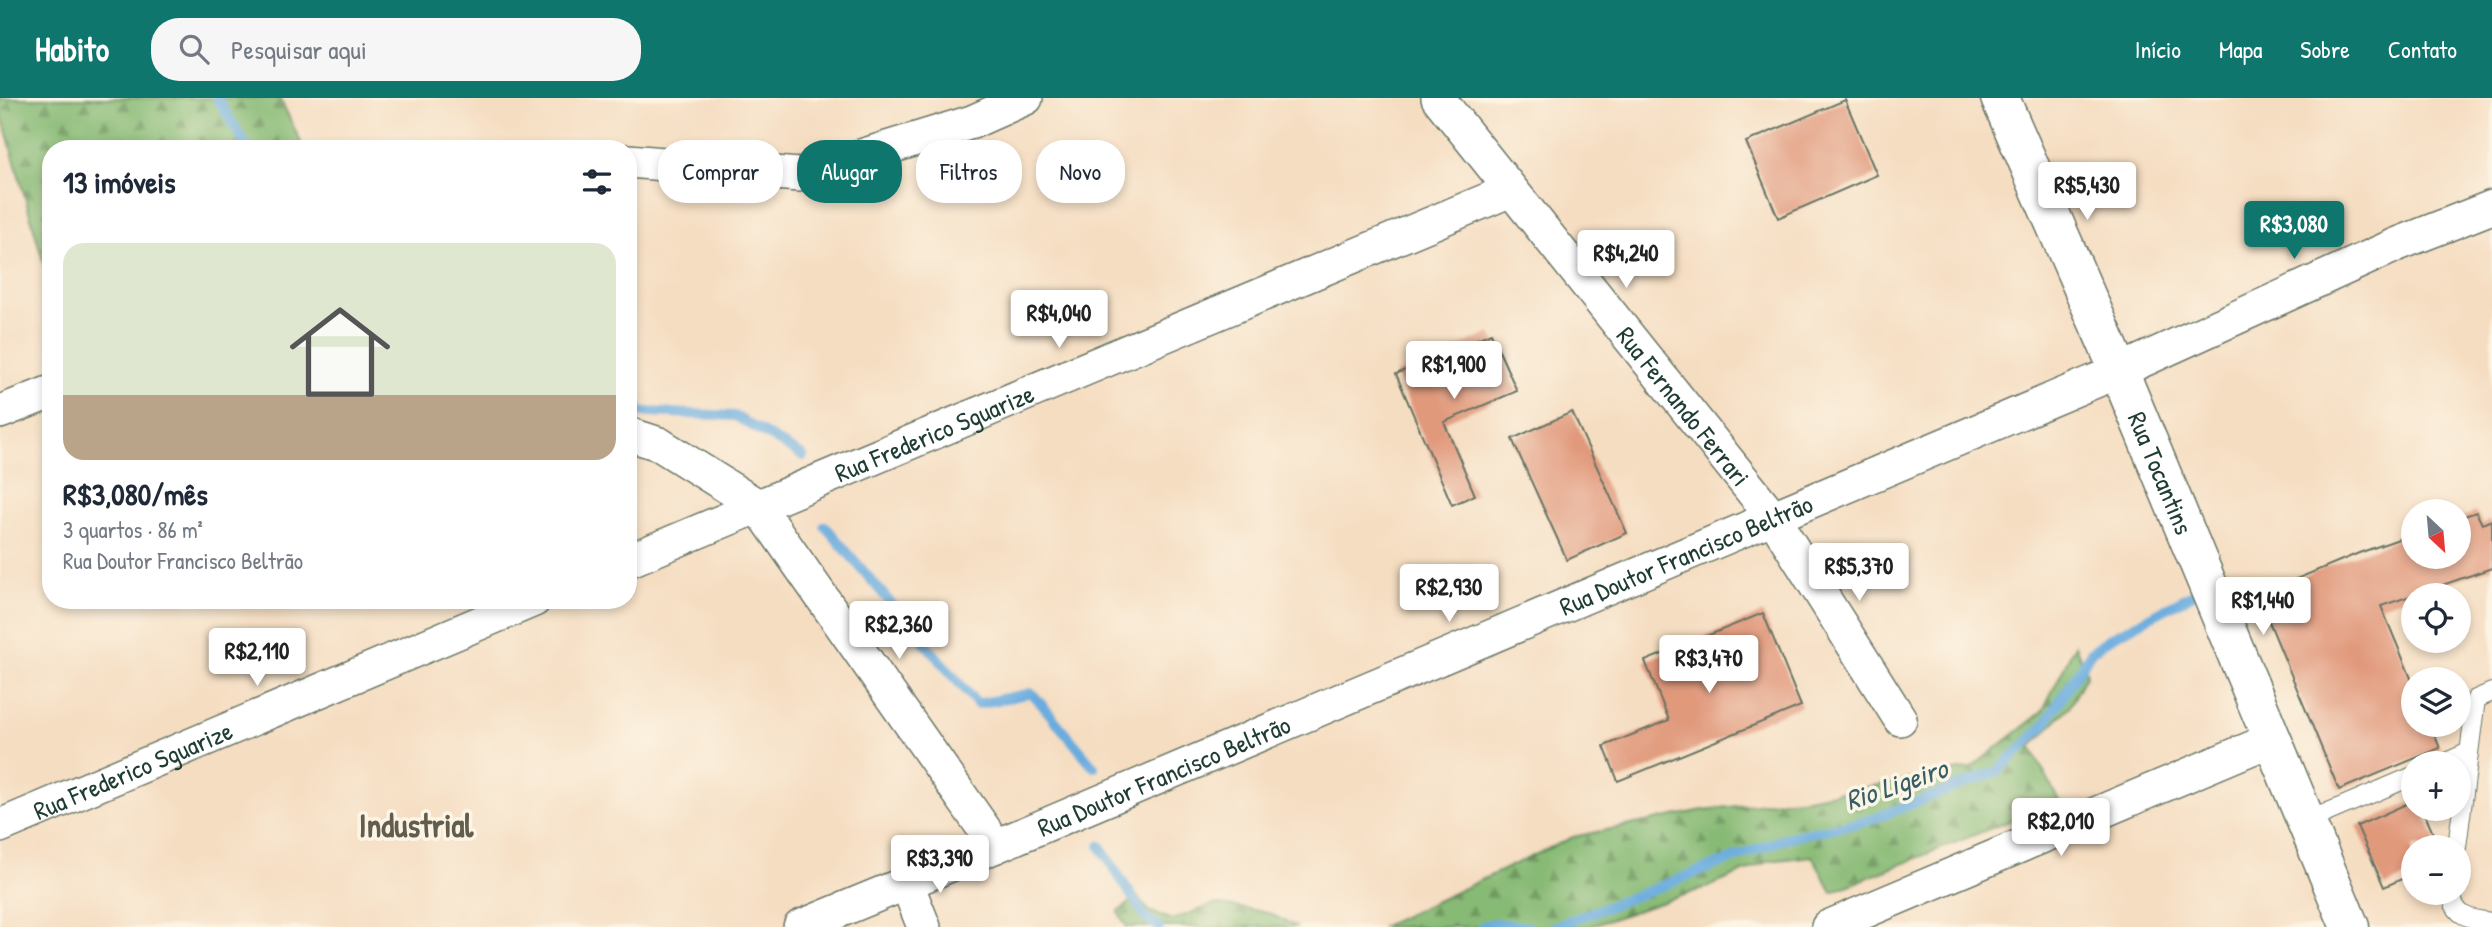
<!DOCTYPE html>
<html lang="pt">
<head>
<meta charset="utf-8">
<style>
	:root { --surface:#fff; --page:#f6f6f7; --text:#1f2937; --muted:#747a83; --line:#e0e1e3; --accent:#0f766e }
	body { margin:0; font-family:"Patrick Hand",sans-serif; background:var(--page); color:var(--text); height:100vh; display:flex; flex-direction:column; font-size:26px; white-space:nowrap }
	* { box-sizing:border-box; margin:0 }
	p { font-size:23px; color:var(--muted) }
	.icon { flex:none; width:38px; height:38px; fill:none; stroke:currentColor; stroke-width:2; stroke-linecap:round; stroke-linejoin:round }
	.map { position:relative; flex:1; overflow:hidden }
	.drawer { position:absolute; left:42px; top:42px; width:595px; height:469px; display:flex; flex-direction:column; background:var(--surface); border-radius:28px; box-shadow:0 4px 10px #0003 }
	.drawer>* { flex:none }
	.top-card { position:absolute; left:658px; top:42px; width:665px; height:63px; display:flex; gap:14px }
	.needle { width:46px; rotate:154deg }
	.controls { position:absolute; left:2401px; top:401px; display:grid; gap:14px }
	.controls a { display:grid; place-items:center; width:70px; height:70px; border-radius:50%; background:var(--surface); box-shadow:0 4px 10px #0003; font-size:35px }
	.price { position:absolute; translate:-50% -60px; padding:0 16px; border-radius:7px; background:#fff; color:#222; font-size:23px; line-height:46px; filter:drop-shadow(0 2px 4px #0008) }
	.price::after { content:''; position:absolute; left:50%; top:42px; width:21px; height:16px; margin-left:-10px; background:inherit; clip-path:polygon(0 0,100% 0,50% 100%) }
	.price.on { background:var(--accent); color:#fff }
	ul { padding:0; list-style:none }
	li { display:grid; align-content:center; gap:14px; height:371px; padding:0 21px }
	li+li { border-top:2px solid var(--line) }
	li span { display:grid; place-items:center; height:217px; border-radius:21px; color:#555 }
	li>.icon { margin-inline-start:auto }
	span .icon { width:126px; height:126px; fill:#fffc; stroke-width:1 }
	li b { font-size:30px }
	h2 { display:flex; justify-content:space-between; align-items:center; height:84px; padding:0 21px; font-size:30px }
	.chip { padding:0 24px; border-radius:28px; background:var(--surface); box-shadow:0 4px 10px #0003; font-size:24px; line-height:63px }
	.chip.on { background:var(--accent); color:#fff }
	header { display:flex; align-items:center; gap:42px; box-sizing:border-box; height:98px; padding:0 35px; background:var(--accent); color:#fff }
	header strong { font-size:33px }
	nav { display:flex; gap:38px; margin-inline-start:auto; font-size:24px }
	.search { width:490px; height:63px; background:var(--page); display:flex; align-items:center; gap:18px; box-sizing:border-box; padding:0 24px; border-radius:28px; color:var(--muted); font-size:26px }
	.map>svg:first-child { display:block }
	.forest { fill:url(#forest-firs); stroke:#537c54; stroke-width:2 }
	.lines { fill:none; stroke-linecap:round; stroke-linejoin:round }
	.stream { stroke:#69acde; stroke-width:10 }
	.building { fill:#e1997c }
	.lane-casing { stroke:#6a7565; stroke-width:20 }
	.street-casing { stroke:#6a7565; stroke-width:36 }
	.secondary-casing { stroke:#6a7565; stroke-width:41 }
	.lane { stroke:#fff; stroke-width:18 }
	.street { stroke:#fff; stroke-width:33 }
	.secondary { stroke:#fff; stroke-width:38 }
	.labels { text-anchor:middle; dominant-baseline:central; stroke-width:7; stroke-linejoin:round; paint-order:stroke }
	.street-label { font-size:26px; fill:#1f3d34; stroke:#fcf5e5 }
	.water-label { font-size:28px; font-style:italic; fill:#355e67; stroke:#fcf5e5 }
	.district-label { font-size:33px; font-weight:bold; fill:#635d4d; stroke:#fcf5e5 }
</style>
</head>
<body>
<header>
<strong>Habito</strong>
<div class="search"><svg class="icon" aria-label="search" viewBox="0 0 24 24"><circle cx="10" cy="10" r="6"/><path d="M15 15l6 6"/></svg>Pesquisar aqui</div>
<nav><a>Início</a><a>Mapa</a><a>Sobre</a><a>Contato</a></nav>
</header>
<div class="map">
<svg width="2492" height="829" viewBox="0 0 2492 829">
	<defs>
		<pattern id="forest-firs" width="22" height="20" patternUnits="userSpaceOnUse" patternTransform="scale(1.75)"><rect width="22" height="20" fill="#87ba74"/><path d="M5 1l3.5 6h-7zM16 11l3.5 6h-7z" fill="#6e9860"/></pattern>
	</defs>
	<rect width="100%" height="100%" fill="#fcf5e5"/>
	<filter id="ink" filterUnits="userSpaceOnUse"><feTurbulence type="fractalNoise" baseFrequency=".0143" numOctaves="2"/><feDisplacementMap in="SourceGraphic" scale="14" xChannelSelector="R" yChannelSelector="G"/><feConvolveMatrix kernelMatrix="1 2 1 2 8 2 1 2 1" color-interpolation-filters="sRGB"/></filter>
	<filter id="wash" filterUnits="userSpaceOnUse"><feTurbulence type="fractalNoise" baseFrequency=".00686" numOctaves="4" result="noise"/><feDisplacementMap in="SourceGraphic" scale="28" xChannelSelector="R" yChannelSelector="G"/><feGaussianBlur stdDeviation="1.57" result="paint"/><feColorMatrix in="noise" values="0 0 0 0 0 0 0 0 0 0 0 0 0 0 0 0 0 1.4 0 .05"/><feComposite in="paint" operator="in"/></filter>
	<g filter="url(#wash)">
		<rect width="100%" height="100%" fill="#f5ddc1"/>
		<g class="forest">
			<polygon points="0,0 280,0 304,51 51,51 51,191 0,11"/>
			<polygon points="2075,547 2087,576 2070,608 2031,649 2059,703 1832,794 1812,758 1769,763 1711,788 1588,829 1381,829 1573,739 1703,712 1807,700 1971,670 2042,614"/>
			<polygon points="1137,798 1149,813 1172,822 1215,806 1266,814 1297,829 1127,829 1118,814"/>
		</g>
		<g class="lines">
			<g class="stream">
				<polyline points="217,0 248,51"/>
				<polyline points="628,313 735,318 803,358"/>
				<polyline points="825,428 977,606 1032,595 1094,669"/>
				<polyline points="1100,748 1145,819 1159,829"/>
				<polyline points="1482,829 1494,825 1528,829"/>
				<polyline points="1554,829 1789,739 1867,723 1998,673 2043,629 2091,554 2107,542 2193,496"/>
			</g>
		</g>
		<g id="blocks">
			<g class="building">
				<polygon points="1845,2 1877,77 1778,120 1746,44"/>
				<polygon points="1491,235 1517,293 1444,324 1475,397 1452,407 1396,276"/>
				<polygon points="1572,314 1627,435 1567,462 1512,341"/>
				<polygon points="2476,414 2482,426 2492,422 2492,470 2381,508 2413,585 2413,626 2430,626 2440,650 2339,692 2258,497 2359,455 2413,436 2413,458 2459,458 2459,420"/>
				<polygon points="1763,515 1801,608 1618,683 1604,648 1669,622 1645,563"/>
				<polygon points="2413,703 2413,710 2422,710 2439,749 2413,749 2413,776 2384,789 2357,728"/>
			</g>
		</g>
	</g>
	<g filter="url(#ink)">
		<use href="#blocks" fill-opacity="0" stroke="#6a7565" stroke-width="2"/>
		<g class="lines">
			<g class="lane-casing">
				<g id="lane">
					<polyline points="2444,665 2469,654"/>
					<polyline points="2305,724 2413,678"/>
					<polyline points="2457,749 2476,601 2492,594"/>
					<path d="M2451 794C2454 820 2471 821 2492 824"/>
				</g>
			</g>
			<g class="street-casing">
				<g id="street">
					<path id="s1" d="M1438 0 1772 418 1900 621"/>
					<polyline points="628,63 799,77 972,24 1026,0"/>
					<polyline points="0,314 51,294"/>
					<polyline points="628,336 659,346 758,408 996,748"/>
					<path id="s2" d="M628 463 1511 92"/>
					<path id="s3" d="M0 728 534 502"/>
					<polyline points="907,786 924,829"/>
					<path id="s4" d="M800 829 996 748 2119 273 2398 146 2492 109"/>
					<polyline points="1828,829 2273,641"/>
				</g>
			</g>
			<g class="secondary-casing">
				<g id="secondary">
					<path id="s5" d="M2000 0 2119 273 2350 829"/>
				</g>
			</g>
			<use href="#lane" class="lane"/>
			<use href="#street" class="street"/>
			<use href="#secondary" class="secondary"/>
		</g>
	</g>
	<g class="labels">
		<g class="street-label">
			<text stroke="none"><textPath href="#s1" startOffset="394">Rua Fernando Ferrari</textPath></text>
			<text stroke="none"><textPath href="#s2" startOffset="332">Rua Frederico Sguarize</textPath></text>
			<text stroke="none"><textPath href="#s5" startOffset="408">Rua Tocantins</textPath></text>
			<text stroke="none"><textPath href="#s4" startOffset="961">Rua Doutor Francisco Beltrão</textPath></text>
			<text stroke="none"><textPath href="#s3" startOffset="144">Rua Frederico Sguarize</textPath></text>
			<text stroke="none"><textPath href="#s4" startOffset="394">Rua Doutor Francisco Beltrão</textPath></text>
		</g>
		<g class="water-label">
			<text transform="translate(1896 686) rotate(-19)">Rio Ligeiro</text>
		</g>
		<g class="district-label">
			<text x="416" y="727">Industrial</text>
		</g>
	</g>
</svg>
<div class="controls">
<a><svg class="needle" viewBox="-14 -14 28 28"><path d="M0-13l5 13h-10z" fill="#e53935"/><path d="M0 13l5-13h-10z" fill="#747a83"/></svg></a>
<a><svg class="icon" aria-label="locate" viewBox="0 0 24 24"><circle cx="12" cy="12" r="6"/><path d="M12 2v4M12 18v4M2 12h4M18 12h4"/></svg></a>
<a><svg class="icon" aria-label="layers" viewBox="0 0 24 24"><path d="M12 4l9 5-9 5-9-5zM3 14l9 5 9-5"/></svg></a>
<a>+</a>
<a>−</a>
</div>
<b class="price" style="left:2087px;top:124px">R$5,430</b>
<b class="price on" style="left:2294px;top:163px">R$3,080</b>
<b class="price" style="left:1626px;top:192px">R$4,240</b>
<b class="price" style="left:1059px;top:252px">R$4,040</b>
<b class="price" style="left:1454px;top:303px">R$1,900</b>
<b class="price" style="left:1859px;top:505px">R$5,370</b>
<b class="price" style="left:1449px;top:526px">R$2,930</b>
<b class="price" style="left:2263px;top:539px">R$1,440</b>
<b class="price" style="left:899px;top:563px">R$2,360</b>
<b class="price" style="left:257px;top:590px">R$2,110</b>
<b class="price" style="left:1709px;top:597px">R$3,470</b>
<b class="price" style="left:2061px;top:760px">R$2,010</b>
<b class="price" style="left:940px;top:797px">R$3,390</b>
<div class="top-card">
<a class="chip">Comprar</a>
<a class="chip on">Alugar</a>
<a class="chip">Filtros</a>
<a class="chip">Novo</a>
</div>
<section class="drawer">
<h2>13 imóveis<svg class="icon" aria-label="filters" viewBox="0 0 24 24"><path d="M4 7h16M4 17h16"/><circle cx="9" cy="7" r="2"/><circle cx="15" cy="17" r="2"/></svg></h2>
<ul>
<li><span style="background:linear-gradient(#dfe7d0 70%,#b9a48a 0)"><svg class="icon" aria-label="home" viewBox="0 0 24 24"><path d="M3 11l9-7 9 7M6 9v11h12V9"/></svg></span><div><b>R$3,080/mês</b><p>3 quartos · 86 m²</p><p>Rua Doutor Francisco Beltrão</p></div></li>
</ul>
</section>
</div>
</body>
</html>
